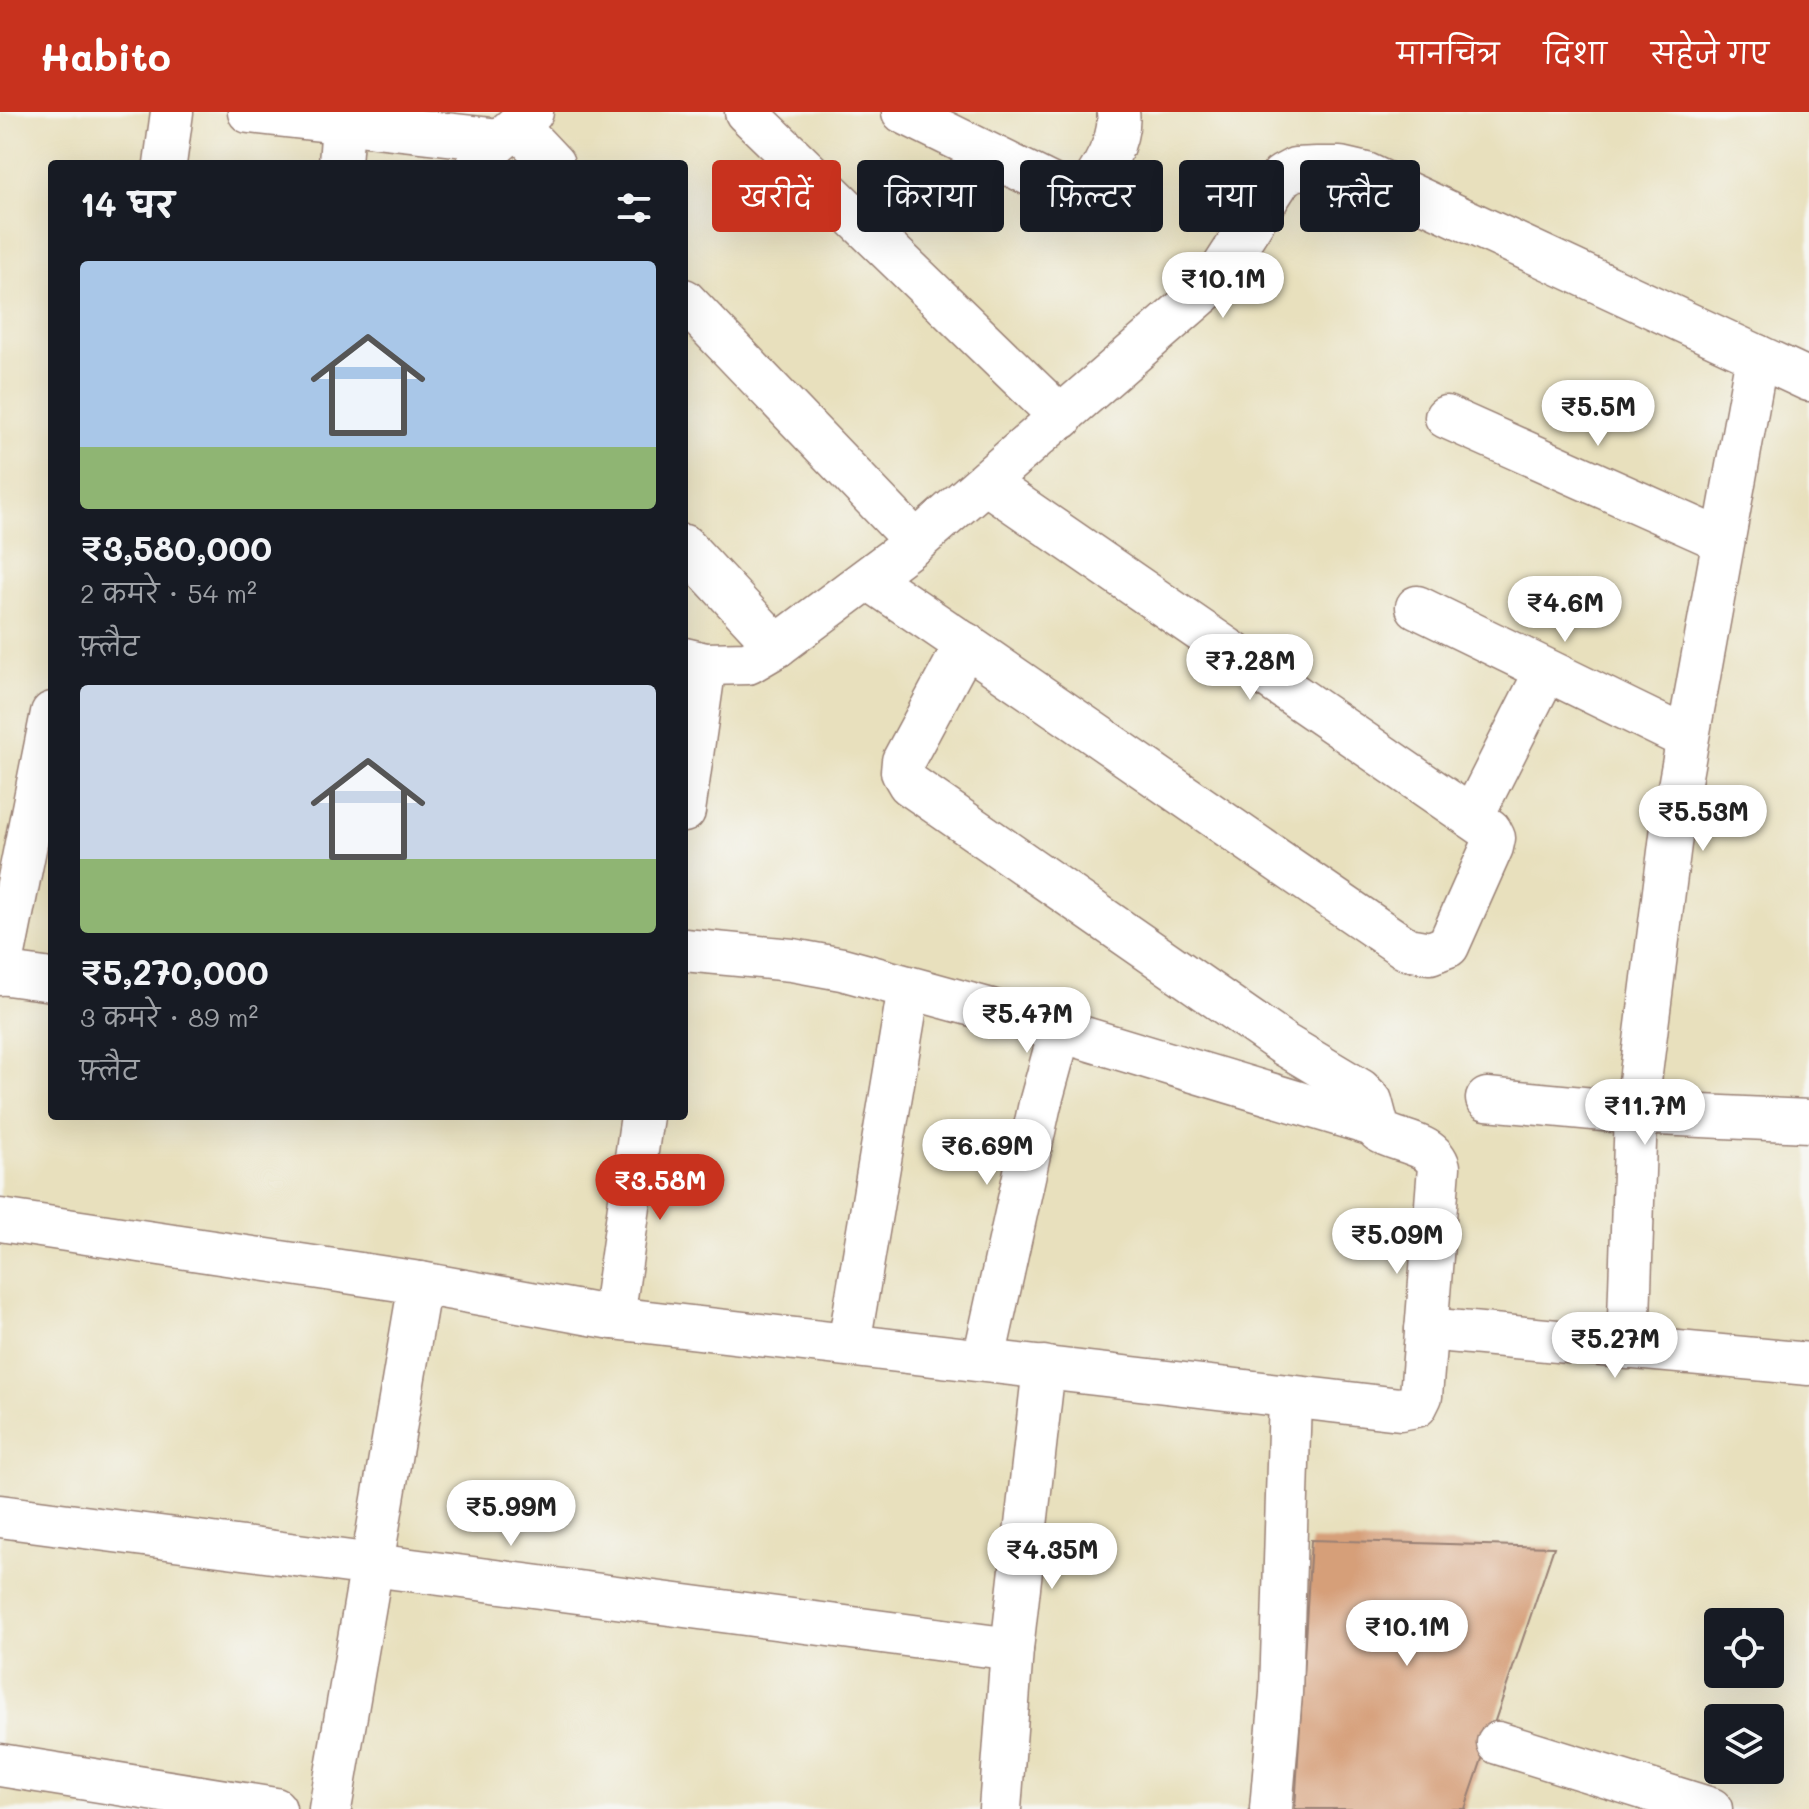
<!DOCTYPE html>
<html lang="hi">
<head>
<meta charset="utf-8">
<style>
	:root { --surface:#171b24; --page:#242831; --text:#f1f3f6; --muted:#9ea1a6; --accent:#c8321e }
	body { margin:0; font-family:Mali,"Playpen Sans Deva",sans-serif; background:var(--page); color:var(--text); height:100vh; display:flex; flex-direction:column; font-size:30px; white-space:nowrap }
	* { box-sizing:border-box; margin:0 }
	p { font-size:26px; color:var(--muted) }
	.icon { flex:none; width:44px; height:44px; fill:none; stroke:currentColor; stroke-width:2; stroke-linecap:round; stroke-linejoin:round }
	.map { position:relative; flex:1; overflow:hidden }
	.side { position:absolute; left:48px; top:48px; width:640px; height:960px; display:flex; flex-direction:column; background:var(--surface); border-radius:8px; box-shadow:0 8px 32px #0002 }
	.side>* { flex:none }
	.top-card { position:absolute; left:712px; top:48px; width:760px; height:72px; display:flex; gap:16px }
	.tools { position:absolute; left:1704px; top:1496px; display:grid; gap:16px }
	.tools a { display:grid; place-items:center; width:80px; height:80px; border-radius:8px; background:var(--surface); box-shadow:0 8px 32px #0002; font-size:40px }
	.price { position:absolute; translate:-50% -68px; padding:0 18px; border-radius:28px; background:#fff; color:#222; font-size:26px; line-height:52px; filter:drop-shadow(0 2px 4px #0008) }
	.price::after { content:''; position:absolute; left:50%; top:48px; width:24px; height:18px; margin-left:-12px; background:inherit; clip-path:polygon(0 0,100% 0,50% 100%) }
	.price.active { background:var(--accent); color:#fff }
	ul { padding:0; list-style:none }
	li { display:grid; align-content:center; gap:16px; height:424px; padding:0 32px }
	li span { display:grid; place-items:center; height:248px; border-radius:8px; color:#555 }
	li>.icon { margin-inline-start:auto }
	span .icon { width:144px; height:144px; fill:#fffc; stroke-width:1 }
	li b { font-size:34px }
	h2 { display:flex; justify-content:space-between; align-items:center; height:96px; padding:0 32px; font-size:34px }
	.tag { padding:0 28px; border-radius:8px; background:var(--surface); box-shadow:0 8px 32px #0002; font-size:28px; line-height:72px }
	.tag.active { background:var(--accent); color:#fff }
	header { display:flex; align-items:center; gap:48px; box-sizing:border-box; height:112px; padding:0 40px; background:var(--accent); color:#fff }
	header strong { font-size:38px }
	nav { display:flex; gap:44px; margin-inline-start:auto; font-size:28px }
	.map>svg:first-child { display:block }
	.building { fill:#d69f79 }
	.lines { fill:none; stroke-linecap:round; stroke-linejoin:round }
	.street-casing { stroke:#998074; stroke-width:45 }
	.street { stroke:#fff; stroke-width:42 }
</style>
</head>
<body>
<header>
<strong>Habito</strong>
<nav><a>मानचित्र</a><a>दिशा</a><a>सहेजे गए</a></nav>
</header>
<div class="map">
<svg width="1809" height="1697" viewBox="0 0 1809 1697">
	<rect width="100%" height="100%" fill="#f6f6f2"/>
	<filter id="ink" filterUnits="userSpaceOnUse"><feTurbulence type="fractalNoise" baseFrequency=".0125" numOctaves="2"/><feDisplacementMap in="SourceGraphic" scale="16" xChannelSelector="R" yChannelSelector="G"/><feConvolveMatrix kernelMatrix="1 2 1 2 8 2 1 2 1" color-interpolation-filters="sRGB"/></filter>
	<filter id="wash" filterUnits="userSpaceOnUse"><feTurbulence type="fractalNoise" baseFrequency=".006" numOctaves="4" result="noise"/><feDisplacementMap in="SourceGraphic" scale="32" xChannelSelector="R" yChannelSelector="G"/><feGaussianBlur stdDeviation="1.8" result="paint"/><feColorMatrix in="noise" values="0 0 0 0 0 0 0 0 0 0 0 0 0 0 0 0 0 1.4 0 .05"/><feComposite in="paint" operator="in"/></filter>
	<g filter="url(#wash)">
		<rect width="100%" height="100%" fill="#e8e0bd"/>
		<g id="blocks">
			<polygon class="building" points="1311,1428 1554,1435 1465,1697 1295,1697"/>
		</g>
	</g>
	<g filter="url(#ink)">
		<use href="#blocks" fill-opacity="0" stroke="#998074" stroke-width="2"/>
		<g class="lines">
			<g class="street-casing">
				<g id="street">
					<polyline points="249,0 500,28"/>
					<polyline points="746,0 1062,306"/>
					<path d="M903 0 1070 82H1083C1101 64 1122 26 1118 0"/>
					<polyline points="517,14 553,52"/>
					<polyline points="479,47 532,0"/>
					<polyline points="165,52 172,0"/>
					<polyline points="340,52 343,11"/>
					<polyline points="684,188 916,430"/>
					<polyline points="1446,305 1722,428"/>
					<polyline points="684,434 777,534"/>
					<path d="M869 467C1050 589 1227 715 1407 837L1430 841 1448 834 1492 735 1494 726 1490 718 986 371"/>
					<polyline points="1417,495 1686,626"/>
					<polyline points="684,547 705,552 748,551 777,534 916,430 1212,173 1282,64 1295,57 1317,56 1340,56 1366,62 1809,268"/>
					<polyline points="684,699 705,552"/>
					<polyline points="1472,705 1546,559"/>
					<polyline points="684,838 792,848 842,857 991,898 1376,1014"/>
					<polyline points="0,861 52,868"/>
					<polyline points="0,862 52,601"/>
					<polyline points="1487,987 1636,1001 1809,1009"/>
					<path d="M0 1108 420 1171 613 1206 1400 1297 1416 1294 1421 1284 1439 1055C1432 1030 1398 1031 1379 1019L1371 989 1360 978 1285 933 909 672 902 660 903 649 966 532"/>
					<polyline points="613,1206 642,1004"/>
					<polyline points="1426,1217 1809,1252"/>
					<polyline points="849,1232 909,876"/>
					<polyline points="1628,1236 1636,1001 1673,708 1757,244"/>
					<polyline points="984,1247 1040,992 1060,919"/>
					<polyline points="0,1404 1012,1537"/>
					<polyline points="1498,1631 1711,1697"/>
					<polyline points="0,1653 275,1697"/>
					<polyline points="330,1697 420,1171"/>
					<polyline points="1000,1697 1012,1537 1044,1255"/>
					<polyline points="1271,1697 1281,1581 1290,1286"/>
				</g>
			</g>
			<use href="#street" class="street"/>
		</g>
	</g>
</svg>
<div class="tools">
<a><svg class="icon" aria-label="locate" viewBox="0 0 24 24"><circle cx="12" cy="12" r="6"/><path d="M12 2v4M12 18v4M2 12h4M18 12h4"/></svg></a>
<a><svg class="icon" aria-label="layers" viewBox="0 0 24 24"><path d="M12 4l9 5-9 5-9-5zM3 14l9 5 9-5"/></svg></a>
</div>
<b class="price" style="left:1223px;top:208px">₹10.1M</b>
<b class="price" style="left:1598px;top:336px">₹5.5M</b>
<b class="price" style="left:1565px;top:532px">₹4.6M</b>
<b class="price" style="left:1250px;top:590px">₹7.28M</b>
<b class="price" style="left:1703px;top:741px">₹5.53M</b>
<b class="price" style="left:1027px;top:943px">₹5.47M</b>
<b class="price" style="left:1645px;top:1035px">₹11.7M</b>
<b class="price" style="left:987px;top:1075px">₹6.69M</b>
<b class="price active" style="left:660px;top:1110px">₹3.58M</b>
<b class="price" style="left:1397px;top:1164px">₹5.09M</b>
<b class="price" style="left:1615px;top:1268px">₹5.27M</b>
<b class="price" style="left:511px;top:1436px">₹5.99M</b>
<b class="price" style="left:1052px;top:1479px">₹4.35M</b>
<b class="price" style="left:1407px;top:1556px">₹10.1M</b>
<div class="top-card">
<a class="tag active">खरीदें</a>
<a class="tag">किराया</a>
<a class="tag">फ़िल्टर</a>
<a class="tag">नया</a>
<a class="tag">फ़्लैट</a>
</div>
<section class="side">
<h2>14 घर<svg class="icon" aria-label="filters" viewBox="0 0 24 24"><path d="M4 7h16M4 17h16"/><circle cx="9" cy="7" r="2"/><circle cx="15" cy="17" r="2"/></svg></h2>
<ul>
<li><span style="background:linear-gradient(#a9c7e8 75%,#8fb573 0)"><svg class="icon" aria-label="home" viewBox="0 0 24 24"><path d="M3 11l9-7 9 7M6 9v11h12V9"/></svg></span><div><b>₹3,580,000</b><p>2 कमरे · 54 m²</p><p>फ़्लैट</p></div></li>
<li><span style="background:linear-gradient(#c9d6e8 70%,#8fb573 0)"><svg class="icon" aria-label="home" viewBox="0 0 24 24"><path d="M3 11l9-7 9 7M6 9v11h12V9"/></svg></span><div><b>₹5,270,000</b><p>3 कमरे · 89 m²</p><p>फ़्लैट</p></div></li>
</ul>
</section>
</div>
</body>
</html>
